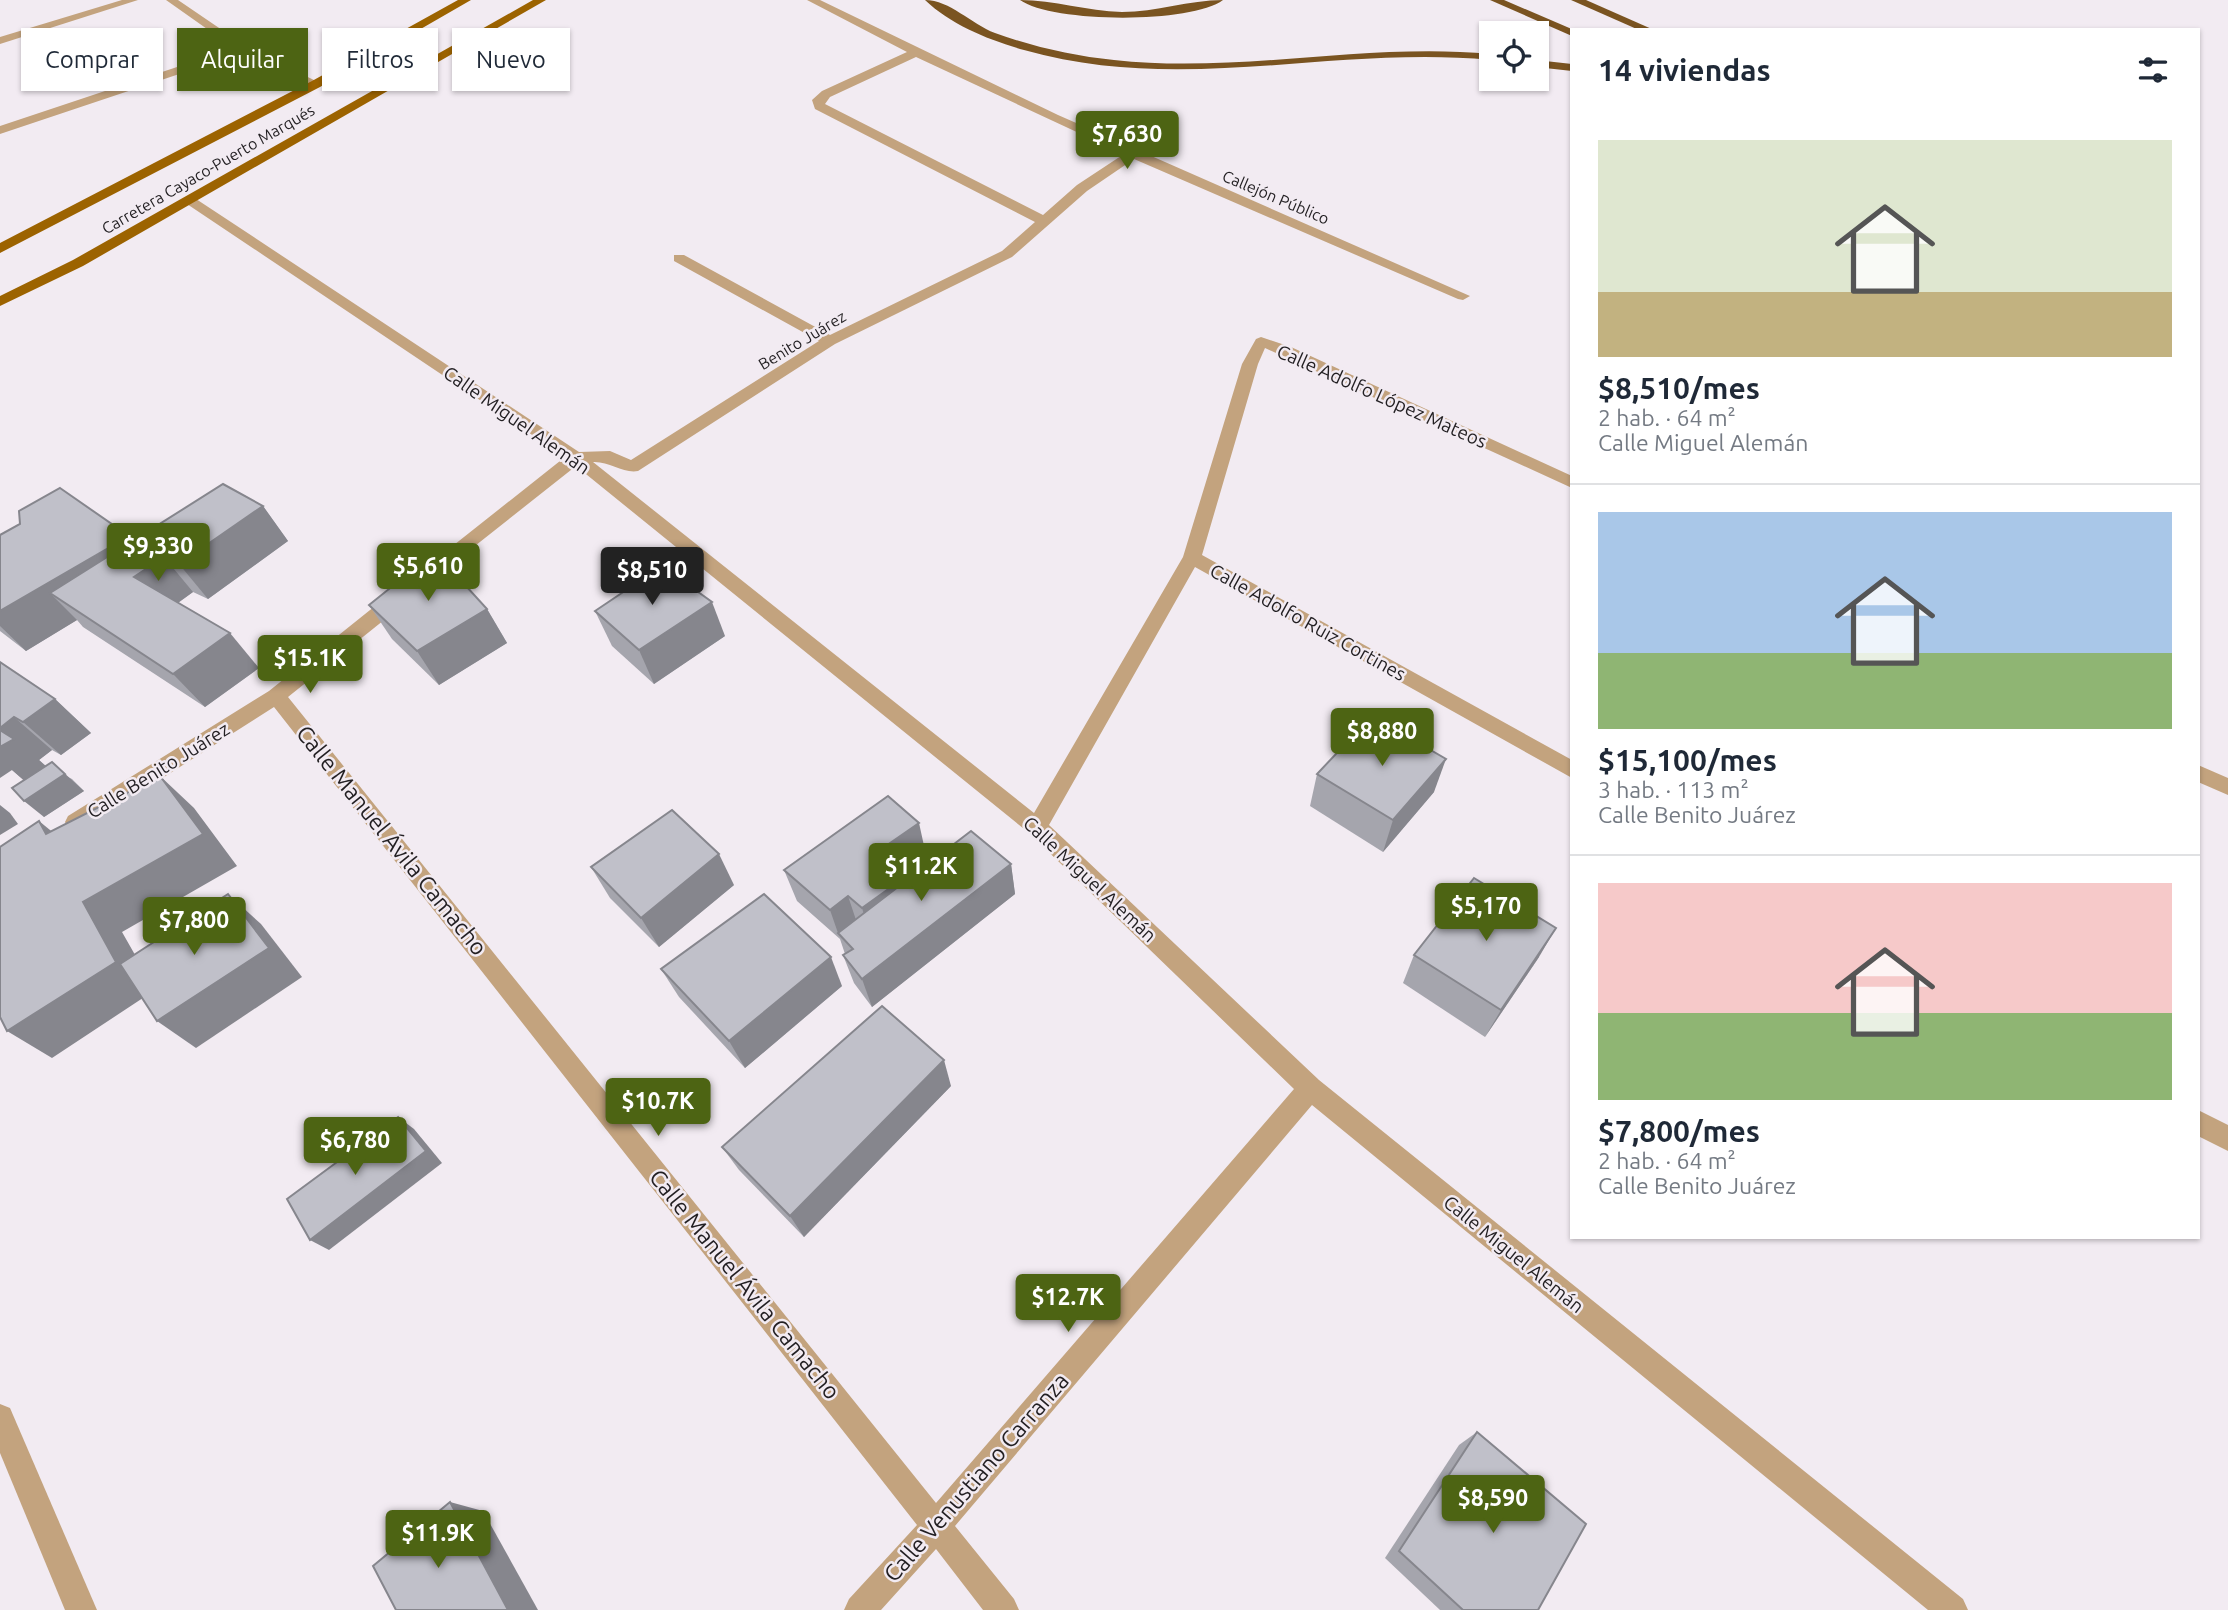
<!DOCTYPE html>
<html lang="es">
<head>
<meta charset="utf-8">
<style>
	:root { --surface:#fff; --page:#f2f2f3; --text:#1f2937; --muted:#747a83; --line:#e0e1e3; --accent:#4d6413 }
	body { margin:0; font-family:Ubuntu,sans-serif; background:var(--page); color:var(--text); height:100vh; display:flex; flex-direction:column; font-size:26px; white-space:nowrap }
	* { box-sizing:border-box; margin:0 }
	p { font-size:23px; color:var(--muted) }
	.icon { flex:none; width:38px; height:38px; fill:none; stroke:currentColor; stroke-width:2; stroke-linecap:round; stroke-linejoin:round }
	.map { position:relative; flex:1; overflow:hidden }
	.sheet { position:absolute; left:1570px; top:28px; width:630px; height:1211px; display:flex; flex-direction:column; background:var(--surface); border-radius:0px; box-shadow:0 2px 5px #0004 }
	.sheet>* { flex:none }
	.banner { position:absolute; left:21px; top:28px; width:665px; height:63px; display:flex; gap:14px }
	.fabs { position:absolute; left:1479px; top:21px; display:grid; gap:14px }
	.fabs a { display:grid; place-items:center; width:70px; height:70px; border-radius:0px; background:var(--surface); box-shadow:0 2px 5px #0004; font-size:35px }
	.price { position:absolute; translate:-50% -60px; padding:0 16px; border-radius:7px; background:var(--accent); color:#fff; font-size:23px; line-height:46px; filter:drop-shadow(0 2px 4px #0008) }
	.price::after { content:''; position:absolute; left:50%; top:42px; width:21px; height:16px; margin-left:-10px; background:inherit; clip-path:polygon(0 0,100% 0,50% 100%) }
	.price.on { background:#222; color:#fff }
	ul { padding:0; list-style:none }
	li { display:grid; align-content:center; gap:14px; height:371px; padding:0 28px }
	li+li { border-top:2px solid var(--line) }
	li span { display:grid; place-items:center; height:217px; border-radius:0px; color:#555 }
	li>.icon { margin-inline-start:auto }
	span .icon { width:126px; height:126px; fill:#fffc; stroke-width:1 }
	li b { font-size:30px }
	h2 { display:flex; justify-content:space-between; align-items:center; height:84px; padding:0 28px; font-size:30px }
	.chip { padding:0 24px; border-radius:0px; background:var(--surface); box-shadow:0 2px 5px #0004; font-size:24px; line-height:63px }
	.chip.on { background:var(--accent); color:#fff }
	.map>svg:first-child { display:block }
	.lines { fill:none; stroke-linecap:round; stroke-linejoin:round }
	.minor { fill:#c3a37e; fill-rule:evenodd }
	.tertiary { fill:#c3a37e; fill-rule:evenodd }
	.primary { fill:#9c6300; fill-rule:evenodd }
	.motorway { fill:#7a5421; fill-rule:evenodd }
	.wall { fill:#a5a5ad }
	.shaded-wall { fill:#86868d }
	.building { fill:#c0c0c9; stroke:#86868d; stroke-width:2 }
	.labels { text-anchor:middle; dominant-baseline:central; stroke-width:5; stroke-linejoin:round; paint-order:stroke }
	.far-street-label { font-size:16px; fill:#221f22; stroke:#f2ebf2 }
	.street-label { font-size:19px; fill:#221f22; stroke:#f2ebf2 }
	.near-street-label { font-size:23px; fill:#221f22; stroke:#f2ebf2 }
</style>
</head>
<body>
<div class="map">
<svg width="2228" height="1610" viewBox="0 0 2228 1610">
	<rect width="100%" height="100%" fill="#f2ebf2"/>
	<g class="lines">
		<g class="minor">
			<polygon points="122,0 138,0 0,44 0,37"/>
			<polygon points="166,0 178,0 247,47 322,84 312,87 242,53 0,134 0,126 234,48"/>
			<path d="M807 0H820L1058 115 1470 296 1463 300 1458 299 1134 159 1087 191 1012 257 835 344 638 471C624 474 609 461 593 462L1034 813 1183 557 1242 364 1256 339 1261 337 1291 347 1572 476V488L1265 348 1258 364 1202 555 1572 760V778L1195 567 1049 825 1319 1080 1963 1599 1968 1610H1928L1312 1105 955 1526 1014 1599 1019 1610H983L936 1549 881 1610H844L849 1599 917 1525 274 707 84 828 76 831 68 828 65 822 68 816 269 691 390 594H404L406 599 404 604 288 697 936 1503 1294 1089 1029 833 576 466 428 583H416L413 579 416 575 565 457 181 200 193 197 579 452 610 451 631 460 819 341 674 261V255H684L830 335 1002 251 1035 222 815 109 812 100 822 91 907 52ZM916 57 1124 154 1077 185 1043 215 825 104 830 97Z"/>
			<polygon points="2198,765 2228,778 2228,795 2198,782"/>
			<polygon points="2198,1110 2228,1125 2228,1151 2198,1136"/>
		</g>
		<polygon class="tertiary" points="0,1404 10,1408 97,1610 65,1610 0,1453"/>
		<g class="primary">
			<polygon points="458,0 471,0 320,87 0,253 0,243 312,81"/>
			<polygon points="533,0 546,0 83,266 0,306 0,296 73,260"/>
		</g>
		<g class="motorway">
			<path d="M925 0C950 0 971 24 995 33 1034 47 1074 56 1114 60 1240 74 1365 42 1491 54V60C1331 45 1183 95 1024 50 989 40 951 25 925 0Z"/>
			<path d="M1020 0C1054 0 1087 11 1122 12 1156 12 1189 0 1223 0 1191 24 1052 23 1020 0Z"/>
			<polygon points="1490,0 1504,0 1574,30 1572,36"/>
			<polygon points="1571,0 1586,0 1654,30 1639,30"/>
			<polygon points="1536,60 1572,64 1572,71 1536,67"/>
		</g>
	</g>
	<g class="wall">
		<polygon points="263,506 288,541 208,599 193,592 178,603 259,668 205,707 83,627 77,620 26,651 0,631 0,535 129,536 133,540"/>
		<polygon points="369,605 487,609 507,643 439,685 392,639"/>
		<polygon points="595,611 725,636 654,684 612,646"/>
		<polygon points="0,662 55,699 91,733 61,755 52,750 39,760 46,766 72,779 84,791 44,817 24,780 12,770"/>
		<polygon points="1317,774 1434,792 1383,852 1310,806"/>
		<polygon points="926,855 908,868 912,872 913,875 1011,864 1015,894 872,1007 854,983 843,955 845,954 840,939 797,901 784,870"/>
		<polygon points="591,867 734,885 659,947 610,898"/>
		<polygon points="1414,955 1539,957 1485,1037 1403,983"/>
		<polygon points="661,969 842,986 745,1068 679,997"/>
		<polygon points="951,1086 804,1237 739,1170 722,1147"/>
		<polygon points="1477,1432 1538,1610 1440,1610 1385,1558 1459,1445"/>
	</g>
	<g class="shaded-wall">
		<polygon points="263,506 288,541 208,599 179,564"/>
		<polygon points="129,536 153,564 164,557 193,592 165,612 50,593 77,620 26,651 0,626 0,611"/>
		<polygon points="712,602 725,636 654,684 639,650"/>
		<polygon points="487,609 507,643 439,685 417,651"/>
		<polygon points="230,633 259,668 205,707 173,674"/>
		<polygon points="55,699 91,733 61,755 23,722"/>
		<polygon points="14,717 52,750 39,760 52,772 29,785 12,770 0,778 0,728"/>
		<polygon points="1446,759 1434,792 1383,852 1393,820"/>
		<polygon points="52,762 84,791 44,817 24,801"/>
		<polygon points="160,776 194,808 237,866 122,932 155,990 52,1058 7,1031 83,902"/>
		<polygon points="0,805 10,813 18,824 0,835"/>
		<polygon points="39,821 78,853 46,834"/>
		<polygon points="919,823 926,855 895,877 886,846"/>
		<polygon points="719,854 734,885 659,947 641,918"/>
		<polygon points="1011,864 1015,894 872,1007 862,979"/>
		<polygon points="912,872 920,903 871,937 862,908"/>
		<polygon points="228,894 261,924 302,977 196,1048 157,1021"/>
		<polygon points="848,896 858,926 838,933 830,910"/>
		<polygon points="1556,928 1539,957 1485,1037 1501,1010"/>
		<polygon points="831,957 842,986 745,1068 729,1041"/>
		<polygon points="944,1060 951,1086 804,1237 790,1216"/>
		<polygon points="398,1117 414,1129 442,1163 329,1250 310,1240"/>
		<polygon points="450,1502 483,1511 538,1610 508,1610"/>
	</g>
	<g class="building">
		<polygon points="223,484 263,506 179,564 164,557 134,577 230,633 173,674 50,593"/>
		<polygon points="60,488 129,536 0,611 0,535 20,524 19,511"/>
		<polygon points="435,552 487,609 417,651 369,605"/>
		<polygon points="662,566 712,602 639,650 595,611"/>
		<polygon points="0,662 55,699 23,722 14,717 0,728"/>
		<polygon points="1372,716 1446,759 1393,820 1317,774"/>
		<polygon points="0,730 14,739 0,747"/>
		<polygon points="52,762 65,774 24,801 12,788"/>
		<polygon points="160,776 203,834 83,902 116,962 7,1031 0,1017 0,847 39,821 46,834"/>
		<polygon points="888,796 919,823 886,846 912,872 862,908 848,896 830,910 784,870"/>
		<polygon points="672,810 719,854 641,918 591,867"/>
		<polygon points="971,831 1011,864 862,979 843,955 853,949 838,933"/>
		<polygon points="1474,878 1556,928 1501,1010 1414,955"/>
		<polygon points="228,894 269,948 157,1021 120,964"/>
		<polygon points="764,894 831,957 729,1041 661,969"/>
		<polygon points="882,1006 944,1060 790,1216 722,1147"/>
		<polygon points="398,1117 426,1151 310,1240 287,1199"/>
		<polygon points="1477,1432 1586,1524 1538,1610 1463,1610 1399,1551"/>
		<polygon points="450,1502 508,1610 396,1610 373,1566"/>
	</g>
	<g class="labels">
		<g class="far-street-label">
			<text transform="translate(208 169) rotate(-30)">Carretera Cayaco-Puerto Marqués</text>
			<text transform="translate(1276 197) rotate(23)">Callejón Público</text>
			<text transform="translate(802 340) rotate(-31)">Benito Juárez</text>
		</g>
		<g class="street-label">
			<text transform="translate(1382 396) rotate(24)">Calle Adolfo López Mateos</text>
			<text transform="translate(517 420) rotate(35)">Calle Miguel Alemán</text>
			<text transform="translate(1308 622) rotate(29)">Calle Adolfo Ruiz Cortines</text>
			<text transform="translate(158 770) rotate(-32)">Calle Benito Juárez</text>
			<text transform="translate(1090 879) rotate(43)">Calle Miguel Alemán</text>
			<text transform="translate(1514 1254) rotate(39)">Calle Miguel Alemán</text>
		</g>
		<g class="near-street-label">
			<text transform="translate(392 840) rotate(51)">Calle Manuel Ávila Camacho</text>
			<text transform="translate(745 1284) rotate(51)">Calle Manuel Ávila Camacho</text>
			<text transform="translate(976 1477) rotate(-49)">Calle Venustiano Carranza</text>
		</g>
	</g>
</svg>
<div class="fabs">
<a><svg class="icon" aria-label="locate" viewBox="0 0 24 24"><circle cx="12" cy="12" r="6"/><path d="M12 2v4M12 18v4M2 12h4M18 12h4"/></svg></a>
</div>
<b class="price" style="left:1127px;top:171px">$7,630</b>
<b class="price" style="left:158px;top:583px">$9,330</b>
<b class="price" style="left:428px;top:603px">$5,610</b>
<b class="price on" style="left:652px;top:607px">$8,510</b>
<b class="price" style="left:310px;top:695px">$15.1K</b>
<b class="price" style="left:1382px;top:768px">$8,880</b>
<b class="price" style="left:921px;top:903px">$11.2K</b>
<b class="price" style="left:1486px;top:943px">$5,170</b>
<b class="price" style="left:194px;top:957px">$7,800</b>
<b class="price" style="left:658px;top:1138px">$10.7K</b>
<b class="price" style="left:355px;top:1177px">$6,780</b>
<b class="price" style="left:1068px;top:1334px">$12.7K</b>
<b class="price" style="left:1493px;top:1535px">$8,590</b>
<b class="price" style="left:438px;top:1570px">$11.9K</b>
<div class="banner">
<a class="chip">Comprar</a>
<a class="chip on">Alquilar</a>
<a class="chip">Filtros</a>
<a class="chip">Nuevo</a>
</div>
<section class="sheet">
<h2>14 viviendas<svg class="icon" aria-label="filters" viewBox="0 0 24 24"><path d="M4 7h16M4 17h16"/><circle cx="9" cy="7" r="2"/><circle cx="15" cy="17" r="2"/></svg></h2>
<ul>
<li><span style="background:linear-gradient(#dfe7d0 70%,#c2b280 0)"><svg class="icon" aria-label="home" viewBox="0 0 24 24"><path d="M3 11l9-7 9 7M6 9v11h12V9"/></svg></span><div><b>$8,510/mes</b><p>2 hab. · 64 m²</p><p>Calle Miguel Alemán</p></div></li>
<li><span style="background:linear-gradient(#a9c7e8 65%,#8fb573 0)"><svg class="icon" aria-label="home" viewBox="0 0 24 24"><path d="M3 11l9-7 9 7M6 9v11h12V9"/></svg></span><div><b>$15,100/mes</b><p>3 hab. · 113 m²</p><p>Calle Benito Juárez</p></div></li>
<li><span style="background:linear-gradient(#f6c9c9 60%,#8fb573 0)"><svg class="icon" aria-label="home" viewBox="0 0 24 24"><path d="M3 11l9-7 9 7M6 9v11h12V9"/></svg></span><div><b>$7,800/mes</b><p>2 hab. · 64 m²</p><p>Calle Benito Juárez</p></div></li>
</ul>
</section>
</div>
</body>
</html>
